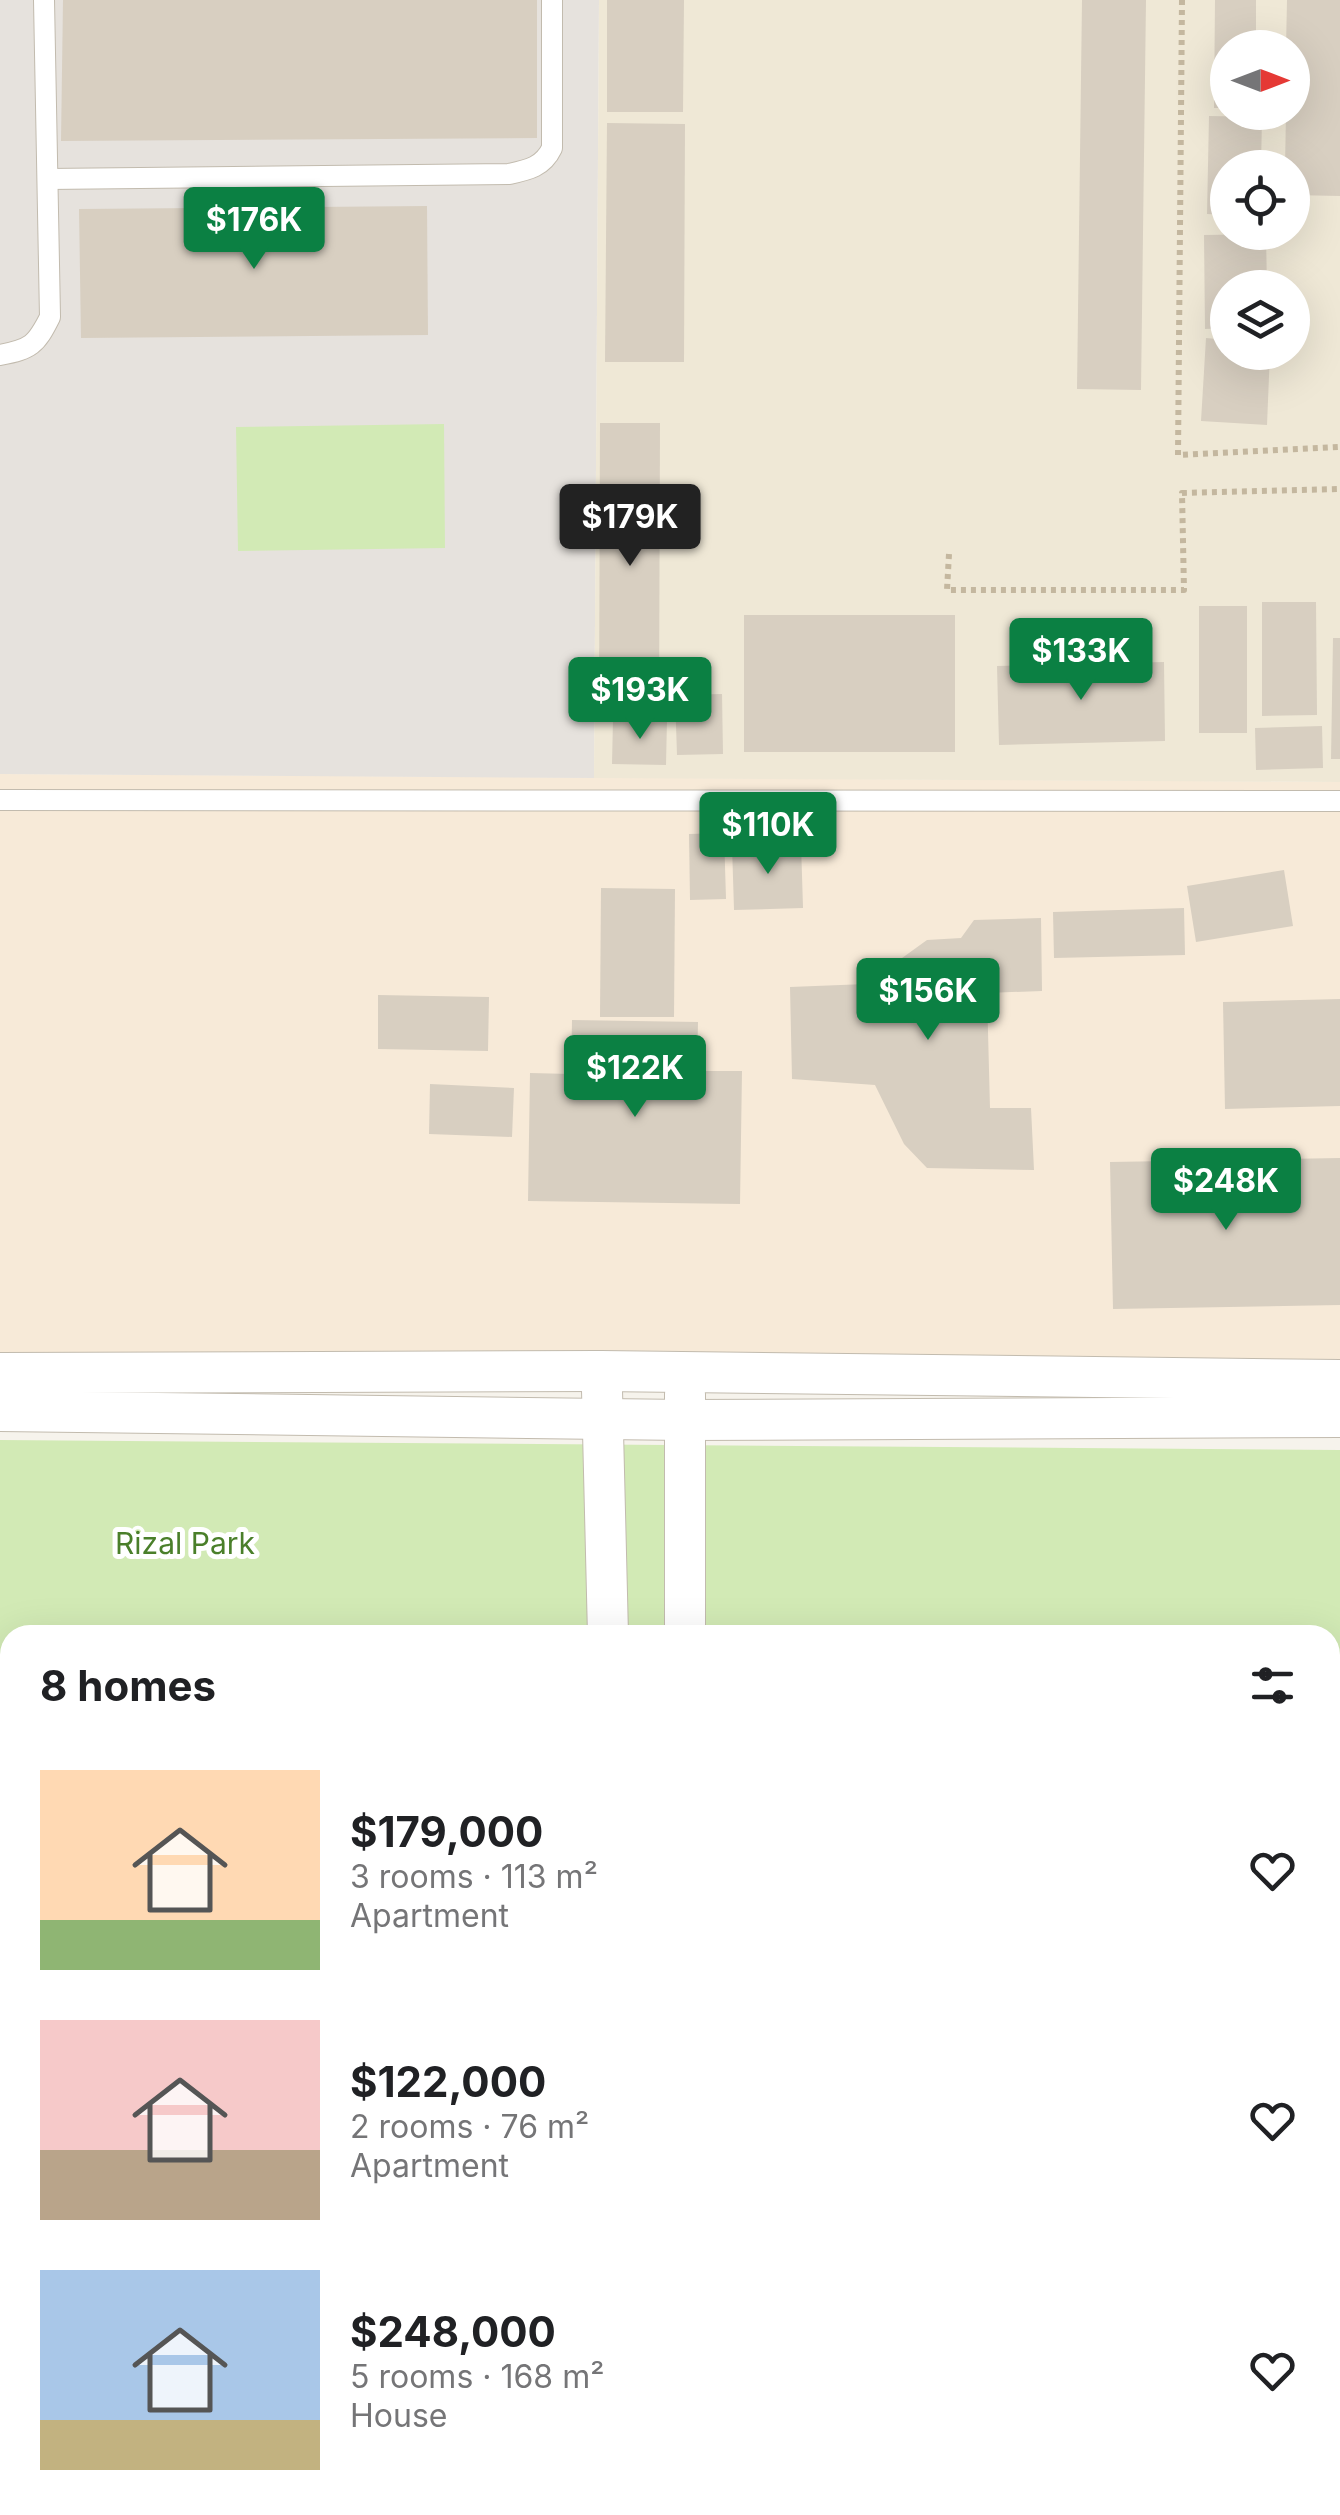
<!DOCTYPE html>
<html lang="en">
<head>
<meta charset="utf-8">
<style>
	:root { --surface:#fff; --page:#f6f6f6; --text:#202124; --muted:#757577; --accent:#0b8043 }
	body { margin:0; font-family:Inter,sans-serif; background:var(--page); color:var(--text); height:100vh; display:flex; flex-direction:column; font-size:38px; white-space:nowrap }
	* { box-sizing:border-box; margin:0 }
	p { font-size:32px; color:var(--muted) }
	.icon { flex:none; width:55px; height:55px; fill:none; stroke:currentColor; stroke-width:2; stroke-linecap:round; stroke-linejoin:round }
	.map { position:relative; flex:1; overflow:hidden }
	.details { position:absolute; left:0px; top:1625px; width:1340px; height:890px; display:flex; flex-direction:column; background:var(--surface); border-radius:30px 30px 0 0; box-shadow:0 10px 40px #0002 }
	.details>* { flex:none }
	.needle { width:65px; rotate:90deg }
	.fabs { position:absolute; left:1210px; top:30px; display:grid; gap:20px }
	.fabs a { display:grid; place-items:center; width:100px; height:100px; border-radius:50%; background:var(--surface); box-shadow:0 10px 40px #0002; font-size:50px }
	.price { position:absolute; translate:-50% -85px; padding:0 22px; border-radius:10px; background:var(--accent); color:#fff; font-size:32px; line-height:65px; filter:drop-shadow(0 2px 5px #0008) }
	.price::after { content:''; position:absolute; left:50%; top:60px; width:30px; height:22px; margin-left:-15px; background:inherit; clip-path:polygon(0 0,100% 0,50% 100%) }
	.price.on { background:#222; color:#fff }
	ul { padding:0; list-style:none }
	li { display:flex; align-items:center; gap:30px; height:250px; padding:0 40px }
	li span { display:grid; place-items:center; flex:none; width:280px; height:200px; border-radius:0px; color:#555 }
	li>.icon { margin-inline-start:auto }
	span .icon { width:120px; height:120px; fill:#fffc; stroke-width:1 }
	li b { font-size:42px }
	h2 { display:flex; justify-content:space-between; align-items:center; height:120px; padding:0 40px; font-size:42px }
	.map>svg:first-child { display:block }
	.commercial { fill:#f7ead8 }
	.industrial { fill:#e6e2dd }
	.education { fill:#efe8d6; fill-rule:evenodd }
	.green { fill:#d2eab5 }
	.building { fill:#d8cfc1 }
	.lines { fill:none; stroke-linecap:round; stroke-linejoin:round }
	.service-casing { stroke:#c2bbae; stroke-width:22 }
	.minor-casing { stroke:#c2bbae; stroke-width:42 }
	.path { stroke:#c4b79f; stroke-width:6; stroke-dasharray:5 5; stroke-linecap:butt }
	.service { stroke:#fff; stroke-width:20 }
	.minor { stroke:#fff; stroke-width:40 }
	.labels { text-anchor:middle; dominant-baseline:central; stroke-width:10; stroke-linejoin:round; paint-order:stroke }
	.park-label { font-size:30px; fill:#4a7f2a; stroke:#fff }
</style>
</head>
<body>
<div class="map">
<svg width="1340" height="2515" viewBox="0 0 1340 2515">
	<rect width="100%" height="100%" fill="#f6f3ec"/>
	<polygon class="commercial" points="0,774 1340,782 1340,1360 0,1360"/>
	<polygon class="industrial" points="0,0 599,0 594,778 0,774"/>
	<path class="education" d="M599 0H1340V782L594 778ZM1228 48H1292V112H1228ZM1228 168H1292V232H1228ZM1228 288H1292V352H1228Z"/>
	<g class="green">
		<polygon points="444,424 445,548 238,551 236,427"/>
		<polygon points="0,1440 1340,1450 1340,2237 1330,2237 1330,1635 10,1635 10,2246 0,2246"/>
	</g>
	<g class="building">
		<polygon points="63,0 537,0 537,138 61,141"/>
		<polygon points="607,0 684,0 683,112 607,112"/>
		<polygon points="1082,0 1146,0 1141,390 1077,389"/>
		<polygon points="1215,0 1256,0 1256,48 1228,48 1228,108 1214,108"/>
		<polygon points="1287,0 1340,0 1340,196 1292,195 1292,168 1285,168 1286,112 1292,112 1292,48 1286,48"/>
		<polygon points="1209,116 1262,117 1261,168 1228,168 1228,215 1207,214"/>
		<polygon points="607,123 685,124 684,362 605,362"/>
		<polygon points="427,206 428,335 81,338 79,209"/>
		<polygon points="1266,234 1267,288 1228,288 1228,328 1205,329 1204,235"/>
		<polygon points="1206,338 1228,340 1228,352 1270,352 1267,425 1201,421"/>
		<polygon points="600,423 660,423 659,714 599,714"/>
		<polygon points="1262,602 1316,602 1317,715 1262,716"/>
		<rect x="1199" y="606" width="48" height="127"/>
		<rect x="744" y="615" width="211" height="137"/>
		<polygon points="1333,638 1340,638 1340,759 1331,759"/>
		<polygon points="1164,662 1165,741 999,745 997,666"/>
		<polygon points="722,694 723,754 677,755 675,695"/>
		<polygon points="613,719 667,720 666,765 612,764"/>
		<polygon points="1322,726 1323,768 1256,770 1255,728"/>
		<polygon points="724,833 726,899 690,900 689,834"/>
		<polygon points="801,844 803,908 734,910 732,846"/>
		<polygon points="1284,870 1293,926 1196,942 1187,886"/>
		<polygon points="601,888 675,889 674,1017 600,1017"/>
		<polygon points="1184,908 1185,955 1054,958 1053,912"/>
		<polygon points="1041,918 1042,991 987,993 990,1108 1031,1108 1034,1170 927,1168 904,1144 875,1085 792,1079 790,987 866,984 927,940 961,938 974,920"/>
		<polygon points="378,995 489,997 488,1051 378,1049"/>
		<polygon points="1340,999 1340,1106 1225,1109 1223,1002"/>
		<polygon points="572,1020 698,1022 697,1071 742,1071 740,1204 528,1201 530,1073 571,1074"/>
		<polygon points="430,1084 514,1088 512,1137 429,1134"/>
		<polygon points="1340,1158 1340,1305 1113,1309 1110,1162"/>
	</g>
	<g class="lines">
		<g class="service-casing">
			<g id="service">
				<path d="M48 179 509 174C528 170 543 167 552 148V0"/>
				<path d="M0 355C31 349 36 345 50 317L44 0"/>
				<polyline points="0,800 1340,801"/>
			</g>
		</g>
		<g class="minor-casing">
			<g id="minor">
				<polyline points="0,1373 601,1371 1340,1380"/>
				<polyline points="602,1390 608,1635"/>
				<polyline points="685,1394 685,1635"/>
				<polyline points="0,1411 684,1420 1340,1417"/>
				<polyline points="1330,2264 1340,2264"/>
				<polyline points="0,2274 10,2274"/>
				<polyline points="645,2515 645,2505"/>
			</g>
		</g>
		<g class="path">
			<polyline points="1182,0 1178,455 1340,447"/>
			<polyline points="949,554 947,590 1184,590 1182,493 1340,489"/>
			<polyline points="1330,1810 1340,1815"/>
		</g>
		<use href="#service" class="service"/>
		<use href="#minor" class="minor"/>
	</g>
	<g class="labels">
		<g class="park-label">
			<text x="185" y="1543">Rizal Park</text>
		</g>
	</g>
</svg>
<div class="fabs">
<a><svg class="needle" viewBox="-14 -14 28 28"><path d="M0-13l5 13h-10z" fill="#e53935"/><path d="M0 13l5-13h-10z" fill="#757577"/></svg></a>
<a><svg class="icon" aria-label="locate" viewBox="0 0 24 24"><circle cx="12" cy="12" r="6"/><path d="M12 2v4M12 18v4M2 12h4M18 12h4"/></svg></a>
<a><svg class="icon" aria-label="layers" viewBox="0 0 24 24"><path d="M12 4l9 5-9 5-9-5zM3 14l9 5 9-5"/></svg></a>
</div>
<b class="price" style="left:254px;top:272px">$176K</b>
<b class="price on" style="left:630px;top:569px">$179K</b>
<b class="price" style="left:1081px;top:703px">$133K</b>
<b class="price" style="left:640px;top:742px">$193K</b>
<b class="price" style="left:768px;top:877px">$110K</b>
<b class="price" style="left:928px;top:1043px">$156K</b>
<b class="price" style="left:635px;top:1120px">$122K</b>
<b class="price" style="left:1226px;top:1233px">$248K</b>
<section class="details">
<h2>8 homes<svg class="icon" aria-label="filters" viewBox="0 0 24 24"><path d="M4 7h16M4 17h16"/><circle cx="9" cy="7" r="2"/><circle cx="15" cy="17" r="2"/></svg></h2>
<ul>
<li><span style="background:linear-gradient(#ffd9b3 75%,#8fb573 0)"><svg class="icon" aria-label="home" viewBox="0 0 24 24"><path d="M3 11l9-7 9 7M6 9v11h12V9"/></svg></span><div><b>$179,000</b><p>3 rooms · 113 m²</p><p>Apartment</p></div><svg class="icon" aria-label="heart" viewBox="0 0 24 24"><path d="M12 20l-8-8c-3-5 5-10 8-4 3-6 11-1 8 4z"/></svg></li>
<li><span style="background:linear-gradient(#f6c9c9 65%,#b9a48a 0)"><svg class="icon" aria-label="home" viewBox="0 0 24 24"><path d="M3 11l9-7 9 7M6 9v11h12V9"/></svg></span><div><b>$122,000</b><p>2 rooms · 76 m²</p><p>Apartment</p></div><svg class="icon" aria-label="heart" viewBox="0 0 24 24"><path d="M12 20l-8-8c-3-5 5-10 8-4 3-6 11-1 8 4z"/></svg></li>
<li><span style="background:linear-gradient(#a9c7e8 75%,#c2b280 0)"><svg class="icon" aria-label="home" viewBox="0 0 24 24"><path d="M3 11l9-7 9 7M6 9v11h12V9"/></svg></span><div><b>$248,000</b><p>5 rooms · 168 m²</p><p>House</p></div><svg class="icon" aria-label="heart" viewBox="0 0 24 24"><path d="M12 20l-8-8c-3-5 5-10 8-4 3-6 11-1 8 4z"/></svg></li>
</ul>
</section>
</div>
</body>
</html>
